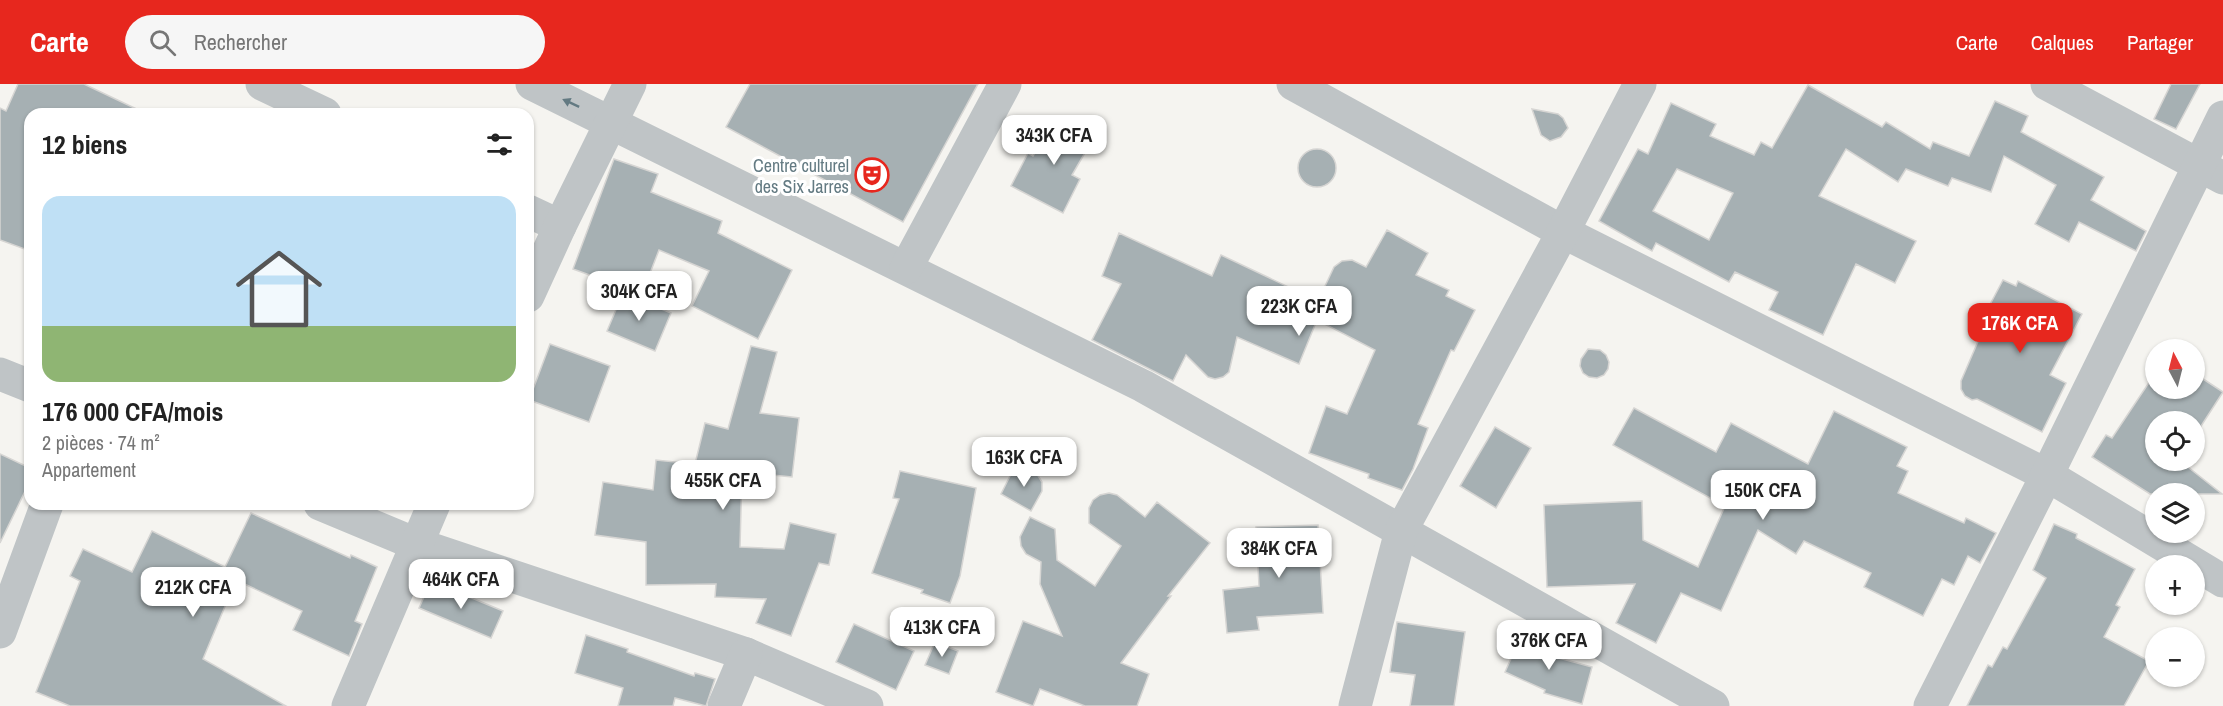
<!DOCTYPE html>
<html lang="fr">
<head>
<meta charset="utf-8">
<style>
	:root { --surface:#fff; --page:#f6f6f6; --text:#222; --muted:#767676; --line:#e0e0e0; --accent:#e7271e }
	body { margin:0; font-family:"Archivo Narrow",sans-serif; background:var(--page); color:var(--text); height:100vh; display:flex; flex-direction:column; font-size:22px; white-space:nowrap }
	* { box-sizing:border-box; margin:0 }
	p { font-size:20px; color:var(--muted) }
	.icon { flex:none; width:33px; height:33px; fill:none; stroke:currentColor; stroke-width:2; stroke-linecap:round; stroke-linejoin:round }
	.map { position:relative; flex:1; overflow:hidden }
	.panel { position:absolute; left:24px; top:24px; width:510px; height:402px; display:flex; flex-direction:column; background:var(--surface); border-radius:18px; box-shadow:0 2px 4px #0004 }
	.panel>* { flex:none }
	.needle { width:39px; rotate:353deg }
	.buttons { position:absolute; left:2145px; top:255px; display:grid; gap:12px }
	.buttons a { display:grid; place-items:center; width:60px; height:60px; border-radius:50%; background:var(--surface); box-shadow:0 2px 4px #0004; font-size:30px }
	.price { position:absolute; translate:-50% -51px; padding:0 14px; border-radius:12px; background:#fff; color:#222; font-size:20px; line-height:39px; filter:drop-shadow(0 2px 3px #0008) }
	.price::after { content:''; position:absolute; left:50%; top:36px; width:18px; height:14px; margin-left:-9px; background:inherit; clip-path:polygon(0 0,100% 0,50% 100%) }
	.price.selected { background:var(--accent); color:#fff }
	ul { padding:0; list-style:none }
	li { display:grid; align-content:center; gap:12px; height:318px; padding:0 18px }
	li+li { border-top:2px solid var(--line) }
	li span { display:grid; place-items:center; height:186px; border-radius:18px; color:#555 }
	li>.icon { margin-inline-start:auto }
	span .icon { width:108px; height:108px; fill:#fffc; stroke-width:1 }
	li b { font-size:26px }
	h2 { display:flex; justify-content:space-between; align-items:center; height:72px; padding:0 18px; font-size:26px }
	header { display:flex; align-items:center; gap:36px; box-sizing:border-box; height:84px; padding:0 30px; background:var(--accent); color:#fff }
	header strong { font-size:28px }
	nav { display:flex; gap:33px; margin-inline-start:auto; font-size:21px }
	.search { width:420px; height:54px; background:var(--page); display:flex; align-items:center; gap:15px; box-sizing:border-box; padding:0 21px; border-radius:33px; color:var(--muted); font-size:22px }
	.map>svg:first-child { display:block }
	.building { fill:#a6b0b3; stroke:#d6d5d3; stroke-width:1.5; fill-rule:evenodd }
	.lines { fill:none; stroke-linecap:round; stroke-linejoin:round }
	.minor { stroke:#bfc4c6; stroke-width:33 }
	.oneway { fill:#637a82 }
	.labels { text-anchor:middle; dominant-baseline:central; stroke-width:6; stroke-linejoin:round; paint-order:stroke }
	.poi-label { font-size:18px; fill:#637a82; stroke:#fff; text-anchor:end }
</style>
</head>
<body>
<header>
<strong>Carte</strong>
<div class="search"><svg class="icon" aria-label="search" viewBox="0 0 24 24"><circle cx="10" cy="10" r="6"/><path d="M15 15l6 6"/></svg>Rechercher</div>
<nav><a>Carte</a><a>Calques</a><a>Partager</a></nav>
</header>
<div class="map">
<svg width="2223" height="622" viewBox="0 0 2223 622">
	<rect width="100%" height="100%" fill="#f5f4f0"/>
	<g class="building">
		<polygon points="18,0 84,0 147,30 30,30 30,167 0,156 0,24 6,27"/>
		<polygon points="750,0 978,0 903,138 726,43"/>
		<polygon points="2171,0 2200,0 2176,45 2154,35"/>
		<path d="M1808 1 1882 43 1886 38 1930 65 1933 58 1969 72 1995 17 2028 32 2021 48 2104 93 2091 116 2146 147 2136 167 2079 138 2069 158 2035 140 2056 101 2004 72 1991 108 1952 94 1948 102 1906 85 1898 98 1846 65 1819 112 1916 157 1895 199 1856 180 1823 251 1769 226 1778 208 1735 188 1729 198 1656 159 1652 167 1599 137 1638 65 1648 70 1671 19 1716 40 1710 52 1754 71 1761 58 1772 64ZM1677 85 1733 109 1709 156 1653 127Z"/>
		<polygon points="1532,25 1558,30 1563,34 1568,44 1561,53 1550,57 1541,51"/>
		<polygon points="1055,34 1093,55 1072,91 1080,95 1063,129 1011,102 1028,69 1033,72"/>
		<circle cx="1317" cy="84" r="19"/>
		<polygon points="614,75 658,90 651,108 722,137 718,149 792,186 758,255 692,222 709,187 659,166 642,210 573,185"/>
		<polygon points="1387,146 1428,169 1416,191 1449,206 1446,212 1475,226 1454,267 1451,266 1418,340 1428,344 1413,385 1402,406 1368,394 1369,390 1309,369 1326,322 1347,330 1375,266 1317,236 1299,280 1237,253 1229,288 1223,293 1215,295 1208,293 1186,271 1173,297 1092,256 1121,200 1102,192 1119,149 1212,192 1221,171 1318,217 1334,183 1342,177 1352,176 1366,183"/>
		<polygon points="2003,196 2016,202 2018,197 2082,230 2050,291 2066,299 2042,348 1977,315 1972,316 1965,312 1961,305 1961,297 1982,248 1977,245"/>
		<polygon points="623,209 671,229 655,267 607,247"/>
		<polygon points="550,260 610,282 589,338 529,316"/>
		<polygon points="751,262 777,268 760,329 799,334 792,393 742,388 740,463 784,465 790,439 836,450 829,481 819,479 791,552 756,539 766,515 715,513 716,500 646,501 646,458 595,451 603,398 653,406 656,376 695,380 705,339 728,345"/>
		<polygon points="1588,265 1600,266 1606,271 1609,278 1608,285 1604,291 1597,294 1589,293 1583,289 1580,282 1581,275"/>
		<polygon points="2156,288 2156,304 2194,304 2194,289 2223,308 2194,353 2194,338 2156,338 2156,376 2179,376 2222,410 2150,410 2092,373 2106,351 2112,354"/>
		<polygon points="1634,324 1716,368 1731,339 1808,380 1834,327 1907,363 1897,382 1908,387 1898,409 1964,439 1966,434 1996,449 1980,479 1968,472 1954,501 1942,495 1923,532 1864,503 1871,489 1804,457 1796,470 1758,446 1721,527 1681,509 1656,559 1616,539 1635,500 1547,503 1544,421 1642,417 1643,456 1698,483 1725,422 1613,361"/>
		<polygon points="1495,343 1531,364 1496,424 1460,402"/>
		<polygon points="0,370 30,384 30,397 0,459"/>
		<polygon points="1020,386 1029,386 1037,390 1042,398 1042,407 1031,427 1001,410 1011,390"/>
		<polygon points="900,387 976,404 960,492 950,519 921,509 923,506 872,489 899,415 893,414"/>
		<polygon points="1109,409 1117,411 1145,433 1157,418 1210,459 1168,512 1171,512 1121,579 1149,590 1137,622 1085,622 1040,605 1033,622 996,608 1023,537 1062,552 1040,500 1041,478 1026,470 1021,462 1020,453 1030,433 1055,445 1057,476 1095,502 1121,462 1089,439 1089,424 1093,416 1100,411"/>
		<polygon points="251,429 350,474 351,471 377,483 355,537 362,540 349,572 293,546 302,527 236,496 203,575 286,622 70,622 36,608 80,497 70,492 83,465 132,488 152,447 225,483"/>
		<polygon points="2054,440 2077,450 2076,454 2135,485 2116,521 2120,523 2104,553 2149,577 2124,622 1967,622 1988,581 1992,583 2003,563 2007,565 2046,494 2033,486"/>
		<polygon points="1318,441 1323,529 1257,533 1259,546 1227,549 1223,506 1259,502 1256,443"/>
		<polygon points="431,497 503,527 491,554 419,524"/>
		<polygon points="1397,538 1465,548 1454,622 1410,622 1415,591 1390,588"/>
		<polygon points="854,540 914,567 896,606 836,578"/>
		<polygon points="586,551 628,565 627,568 694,592 695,589 715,595 706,622 675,614 673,622 618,622 623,604 575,589"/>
		<polygon points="1521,552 1557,568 1555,573 1592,583 1582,620 1544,609 1545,606 1505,588"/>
		<polygon points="935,558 958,567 949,590 925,581"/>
	</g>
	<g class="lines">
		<g class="minor">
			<polyline points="262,0 325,30"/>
			<polyline points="532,0 1143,302 1713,622"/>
			<polyline points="1293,0 1563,148 2047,391 2223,497"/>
			<polyline points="2047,0 2223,94"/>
			<polyline points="528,127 560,142"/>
			<polyline points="906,184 1005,0"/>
			<polyline points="528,212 560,142 630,0"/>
			<polyline points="0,290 30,302"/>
			<polyline points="320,420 416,460 746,570 867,622"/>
			<polyline points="0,548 47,420"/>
			<polyline points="348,622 434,420"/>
			<polyline points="724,622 746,570"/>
			<polyline points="1355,622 1401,447 1563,148 1640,0"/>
			<polyline points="1930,622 2047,391 2223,33"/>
		</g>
	</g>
	<defs><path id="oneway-solid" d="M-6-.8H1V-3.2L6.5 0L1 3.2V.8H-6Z" transform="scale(1.5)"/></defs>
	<use class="oneway" href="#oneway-solid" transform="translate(571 19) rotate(-155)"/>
	<defs>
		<g id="theatre-ring" transform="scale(1.725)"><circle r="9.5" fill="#fff" stroke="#e7271e" stroke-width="1.5"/><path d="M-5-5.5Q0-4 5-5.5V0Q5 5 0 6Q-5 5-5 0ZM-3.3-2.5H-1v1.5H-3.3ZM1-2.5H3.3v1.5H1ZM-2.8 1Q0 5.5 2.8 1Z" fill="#e7271e"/></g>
	</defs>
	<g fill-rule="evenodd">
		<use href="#theatre-ring" x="872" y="91"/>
	</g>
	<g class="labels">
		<g class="poi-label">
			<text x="849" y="81">Centre culturel<tspan x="849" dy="21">des Six Jarres</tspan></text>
		</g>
	</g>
</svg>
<div class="buttons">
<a><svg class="needle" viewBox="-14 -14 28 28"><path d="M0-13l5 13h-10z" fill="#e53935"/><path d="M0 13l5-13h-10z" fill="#767676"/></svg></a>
<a><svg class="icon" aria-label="locate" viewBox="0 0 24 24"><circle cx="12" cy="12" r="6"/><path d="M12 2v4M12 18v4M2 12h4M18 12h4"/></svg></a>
<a><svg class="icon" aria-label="layers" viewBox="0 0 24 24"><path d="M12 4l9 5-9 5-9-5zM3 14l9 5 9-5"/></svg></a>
<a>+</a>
<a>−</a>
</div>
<b class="price" style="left:1054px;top:82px">343K CFA</b>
<b class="price" style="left:639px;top:238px">304K CFA</b>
<b class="price" style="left:1299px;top:253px">223K CFA</b>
<b class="price selected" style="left:2020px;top:270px">176K CFA</b>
<b class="price" style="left:1024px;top:404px">163K CFA</b>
<b class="price" style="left:723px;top:427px">455K CFA</b>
<b class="price" style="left:1763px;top:437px">150K CFA</b>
<b class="price" style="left:1279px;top:495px">384K CFA</b>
<b class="price" style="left:461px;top:526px">464K CFA</b>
<b class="price" style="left:193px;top:534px">212K CFA</b>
<b class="price" style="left:942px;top:574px">413K CFA</b>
<b class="price" style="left:1549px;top:587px">376K CFA</b>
<section class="panel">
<h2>12 biens<svg class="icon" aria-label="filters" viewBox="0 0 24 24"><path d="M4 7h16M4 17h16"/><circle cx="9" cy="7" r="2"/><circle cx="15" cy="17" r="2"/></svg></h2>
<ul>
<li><span style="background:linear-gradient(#bfe0f5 70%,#8fb573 0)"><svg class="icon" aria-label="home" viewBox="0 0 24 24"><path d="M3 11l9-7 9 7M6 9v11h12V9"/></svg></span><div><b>176 000 CFA/mois</b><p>2 pièces · 74 m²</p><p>Appartement</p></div></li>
</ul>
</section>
</div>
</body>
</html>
